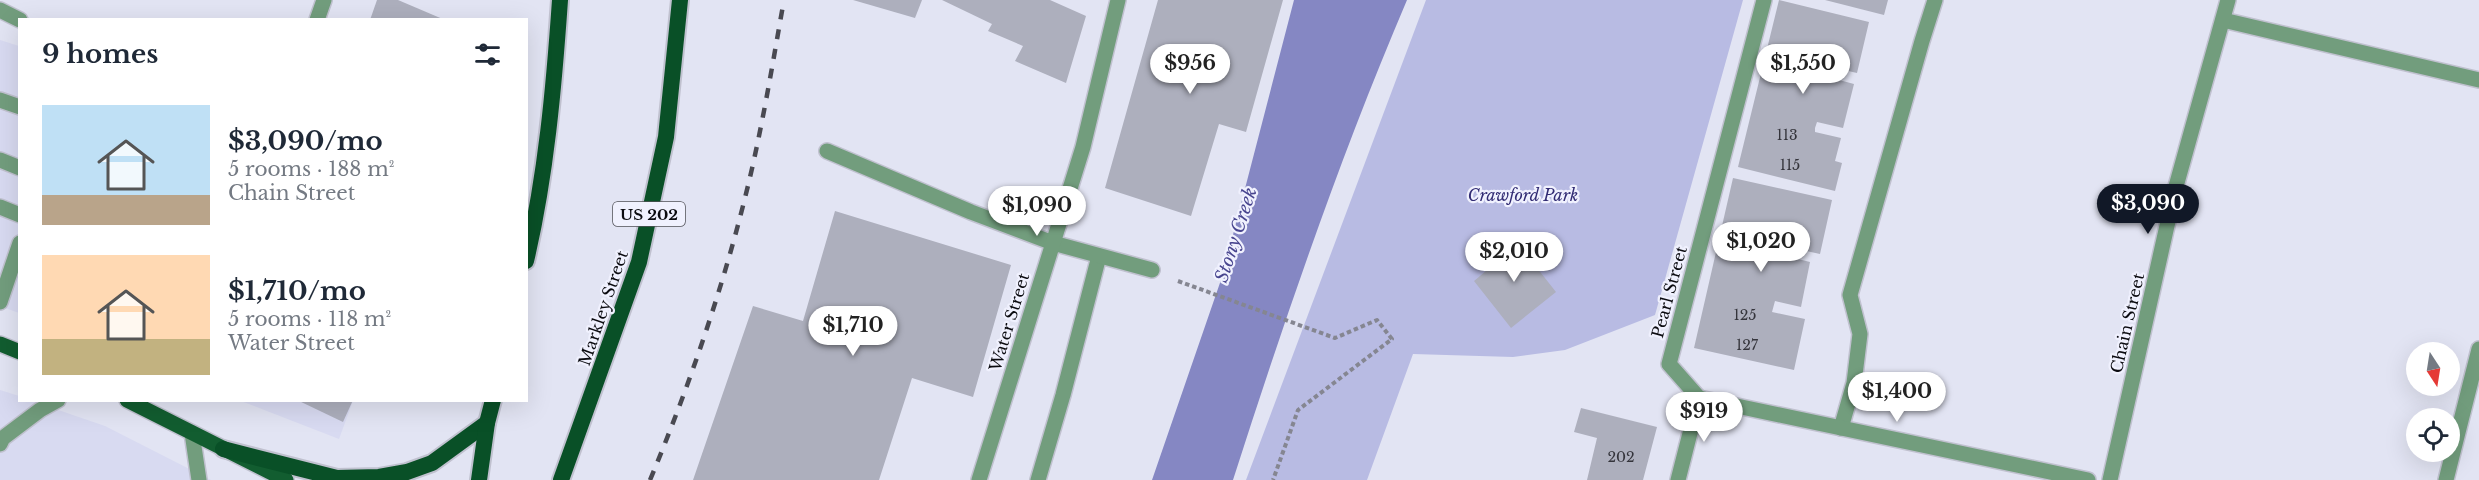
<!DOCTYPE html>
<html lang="en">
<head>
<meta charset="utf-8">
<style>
	:root { --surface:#fff; --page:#f2f2f3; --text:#1f2937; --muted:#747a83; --accent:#111827 }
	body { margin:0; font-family:"Libre Baskerville",serif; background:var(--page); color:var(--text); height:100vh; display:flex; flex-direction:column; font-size:22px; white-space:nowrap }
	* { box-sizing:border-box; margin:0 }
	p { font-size:20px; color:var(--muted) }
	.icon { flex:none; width:33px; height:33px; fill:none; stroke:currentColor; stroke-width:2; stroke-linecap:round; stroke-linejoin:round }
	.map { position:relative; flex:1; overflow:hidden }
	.details { position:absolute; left:18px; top:18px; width:510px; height:384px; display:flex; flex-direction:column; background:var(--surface); border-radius:0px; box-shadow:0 6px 24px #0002 }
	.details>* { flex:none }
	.needle { width:39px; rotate:168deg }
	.tools { position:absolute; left:2406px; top:342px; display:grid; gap:12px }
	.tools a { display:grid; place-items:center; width:54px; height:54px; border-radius:50%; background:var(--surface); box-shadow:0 6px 24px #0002; font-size:30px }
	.price { position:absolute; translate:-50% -51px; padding:0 14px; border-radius:21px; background:#fff; color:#222; font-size:20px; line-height:39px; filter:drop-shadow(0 2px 3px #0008) }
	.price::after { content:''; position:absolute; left:50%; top:36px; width:18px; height:14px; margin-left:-9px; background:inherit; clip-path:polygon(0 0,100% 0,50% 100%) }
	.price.current { background:var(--accent); color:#fff }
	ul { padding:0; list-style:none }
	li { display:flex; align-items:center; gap:18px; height:150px; padding:0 24px }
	li span { display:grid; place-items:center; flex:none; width:168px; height:120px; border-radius:0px; color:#555 }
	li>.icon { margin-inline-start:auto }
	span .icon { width:72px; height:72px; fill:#fffc; stroke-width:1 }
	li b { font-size:26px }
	h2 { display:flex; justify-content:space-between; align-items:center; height:72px; padding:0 24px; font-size:26px }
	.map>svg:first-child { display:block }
	.built { fill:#d8daf1 }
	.green { fill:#b8bbe3 }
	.water { fill:#8587c3 }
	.building { fill:#adafbd }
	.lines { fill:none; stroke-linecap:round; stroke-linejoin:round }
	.service-casing { stroke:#c0c1cf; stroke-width:18 }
	.minor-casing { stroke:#c0c1cf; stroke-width:18 }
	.primary-casing { stroke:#c0c1cf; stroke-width:18 }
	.trunk-casing { stroke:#c0c1cf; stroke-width:20 }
	.path { stroke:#858691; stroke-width:4; stroke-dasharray:4.5 3; stroke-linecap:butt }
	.service { stroke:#729d7d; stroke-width:15 }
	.minor { stroke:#729d7d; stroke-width:15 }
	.primary { stroke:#125d30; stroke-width:15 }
	.trunk { stroke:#095027; stroke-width:16 }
	.rail { stroke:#494951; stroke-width:4.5; stroke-dasharray:10 10; stroke-linecap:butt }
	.labels { text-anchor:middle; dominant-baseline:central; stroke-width:4.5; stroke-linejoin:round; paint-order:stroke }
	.number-label { font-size:14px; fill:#34343b }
	.shield { fill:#f0f1fe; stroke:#505057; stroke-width:1.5 }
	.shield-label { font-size:15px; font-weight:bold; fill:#0b0b10 }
	.park-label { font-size:16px; font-style:italic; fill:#312b73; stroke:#f0f1fe }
	.street-label { font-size:16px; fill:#0b0b10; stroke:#f0f1fe }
	.water-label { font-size:18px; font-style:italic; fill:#48458f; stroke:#f0f1fe }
</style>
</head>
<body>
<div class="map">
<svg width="2479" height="480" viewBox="0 0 2479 480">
	<rect width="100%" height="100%" fill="#e2e4f3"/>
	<g class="built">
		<polygon points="0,40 19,46 19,313 0,306"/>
		<polygon points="0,390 19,396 20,400 32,401 105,426 211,480 0,480"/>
		<polygon points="241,401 353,401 339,439"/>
	</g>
	<polygon class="green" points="1426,0 1743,0 1655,315 1565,350 1513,357 1413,354 1367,480 1246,480"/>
	<path class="water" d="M1294 0H1407C1340 157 1285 318 1233 480H1152L1222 277Z"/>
	<g class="building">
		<polygon points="377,0 398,0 445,20 370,20"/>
		<polygon points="853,0 922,0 915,18"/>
		<polygon points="942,0 1050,0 1086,16 1066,83 1015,61 1023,46 988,31 992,24"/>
		<polygon points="1158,0 1283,0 1246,132 1219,124 1191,216 1105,188"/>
		<polygon points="1779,0 1869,22 1857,73 1831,67 1829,72 1828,77 1854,84 1843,128 1817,122 1815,128 1815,132 1841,138 1835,161 1842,163 1835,191 1738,167"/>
		<polygon points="1825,0 1888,0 1884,15"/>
		<polygon points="1733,178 1832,200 1820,254 1788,247 1786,256 1810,262 1801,307 1775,301 1772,312 1805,319 1794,370 1694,348"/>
		<polygon points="835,211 1011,265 973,397 912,378 879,480 693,480 753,306 803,321"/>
		<polygon points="1511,235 1556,292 1511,328 1474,281 1499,260 1491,249"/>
		<polygon points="297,400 353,400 343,422"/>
		<polygon points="1581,408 1657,427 1643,480 1587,480 1597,438 1574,432"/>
	</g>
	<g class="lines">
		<g class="service-casing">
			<g id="service">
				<polyline points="0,10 20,20"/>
				<polyline points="317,20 324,0"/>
				<polyline points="2223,20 2479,80"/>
				<polyline points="0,100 20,107"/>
				<polyline points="0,160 20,168"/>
				<polyline points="0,207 20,215"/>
				<polyline points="0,302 20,243"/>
				<polyline points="1841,428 1854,383 1860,334 1850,295 1922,41 1935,0"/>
				<polyline points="192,433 199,480"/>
				<polyline points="0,444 3,438 40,410 58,400"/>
				<polyline points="1038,480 1063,395 1099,256"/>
			</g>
		</g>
		<g class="minor-casing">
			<g id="minor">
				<polyline points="827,151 971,212 1053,243 1152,270"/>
				<polyline points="1699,398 1669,364 1764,0"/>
				<polyline points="1699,398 2088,480"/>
				<polyline points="979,480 1083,147 1118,0"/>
				<polyline points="1678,480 1699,398"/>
				<polyline points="2110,480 2175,190 2228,0"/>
				<polyline points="2446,480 2479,349"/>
			</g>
		</g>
		<g class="primary-casing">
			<g id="primary">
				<polyline points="0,344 20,352"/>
				<polyline points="127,400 286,480"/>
			</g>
		</g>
		<g class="trunk-casing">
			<g id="trunk">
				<path d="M526 261C546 176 554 87 560 0"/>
				<polyline points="223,449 337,478 379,477 407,472 432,463 487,423"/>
				<polyline points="479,480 487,423 493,400"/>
				<polyline points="561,480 639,262 666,137 680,0"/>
			</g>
		</g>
		<polyline class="path" points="1178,281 1335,338 1377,320 1392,339 1298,410 1273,480"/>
		<use href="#service" class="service"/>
		<use href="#minor" class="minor"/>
		<use href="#primary" class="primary"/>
		<use href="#trunk" class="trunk"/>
		<path class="rail" d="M650 480C696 370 737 247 760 131 769 87 776 44 784 0"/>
	</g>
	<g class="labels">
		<g class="number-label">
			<text x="1787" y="135">113</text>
			<text x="1790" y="165">115</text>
			<text x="1745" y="315">125</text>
			<text x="1747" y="345">127</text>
			<text x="1621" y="457">202</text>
		</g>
		<rect class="shield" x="613" y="202" width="72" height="24" rx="4.5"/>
		<g class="shield-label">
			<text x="649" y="214">US 202</text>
		</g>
		<g class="park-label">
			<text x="1523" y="195">Crawford Park</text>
		</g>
		<g class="street-label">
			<text transform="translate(1669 292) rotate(-75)">Pearl Street</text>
			<text transform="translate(603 308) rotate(-71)">Markley Street</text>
			<text transform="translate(1009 322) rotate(-73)">Water Street</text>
			<text transform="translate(2127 323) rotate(-77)">Chain Street</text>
		</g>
		<g class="water-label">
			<text transform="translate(1236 235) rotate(-72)">Stony Creek</text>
		</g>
	</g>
</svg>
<div class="tools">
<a><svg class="needle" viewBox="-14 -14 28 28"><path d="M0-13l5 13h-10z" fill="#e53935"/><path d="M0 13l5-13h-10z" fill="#747a83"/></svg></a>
<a><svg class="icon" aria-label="locate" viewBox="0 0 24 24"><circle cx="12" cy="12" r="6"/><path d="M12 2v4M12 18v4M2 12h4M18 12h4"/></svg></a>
</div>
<b class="price" style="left:1190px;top:95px">$956</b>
<b class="price" style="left:1803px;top:95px">$1,550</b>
<b class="price current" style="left:2148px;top:235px">$3,090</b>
<b class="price" style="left:1037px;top:237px">$1,090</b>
<b class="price" style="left:1761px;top:273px">$1,020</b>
<b class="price" style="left:1514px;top:283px">$2,010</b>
<b class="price" style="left:853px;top:357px">$1,710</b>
<b class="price" style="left:1897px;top:423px">$1,400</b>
<b class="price" style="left:1704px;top:443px">$919</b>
<section class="details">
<h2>9 homes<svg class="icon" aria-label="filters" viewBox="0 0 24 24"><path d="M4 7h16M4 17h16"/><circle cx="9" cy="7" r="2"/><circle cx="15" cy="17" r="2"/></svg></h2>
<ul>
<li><span style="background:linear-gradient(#bfe0f5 75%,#b9a48a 0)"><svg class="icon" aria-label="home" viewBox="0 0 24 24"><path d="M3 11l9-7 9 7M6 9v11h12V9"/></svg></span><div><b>$3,090/mo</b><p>5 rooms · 188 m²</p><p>Chain Street</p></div></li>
<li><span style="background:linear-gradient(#ffd9b3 70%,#c2b280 0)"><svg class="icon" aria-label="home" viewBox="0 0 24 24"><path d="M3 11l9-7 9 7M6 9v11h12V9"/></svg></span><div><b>$1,710/mo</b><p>5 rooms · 118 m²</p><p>Water Street</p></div></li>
</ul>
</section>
</div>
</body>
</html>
